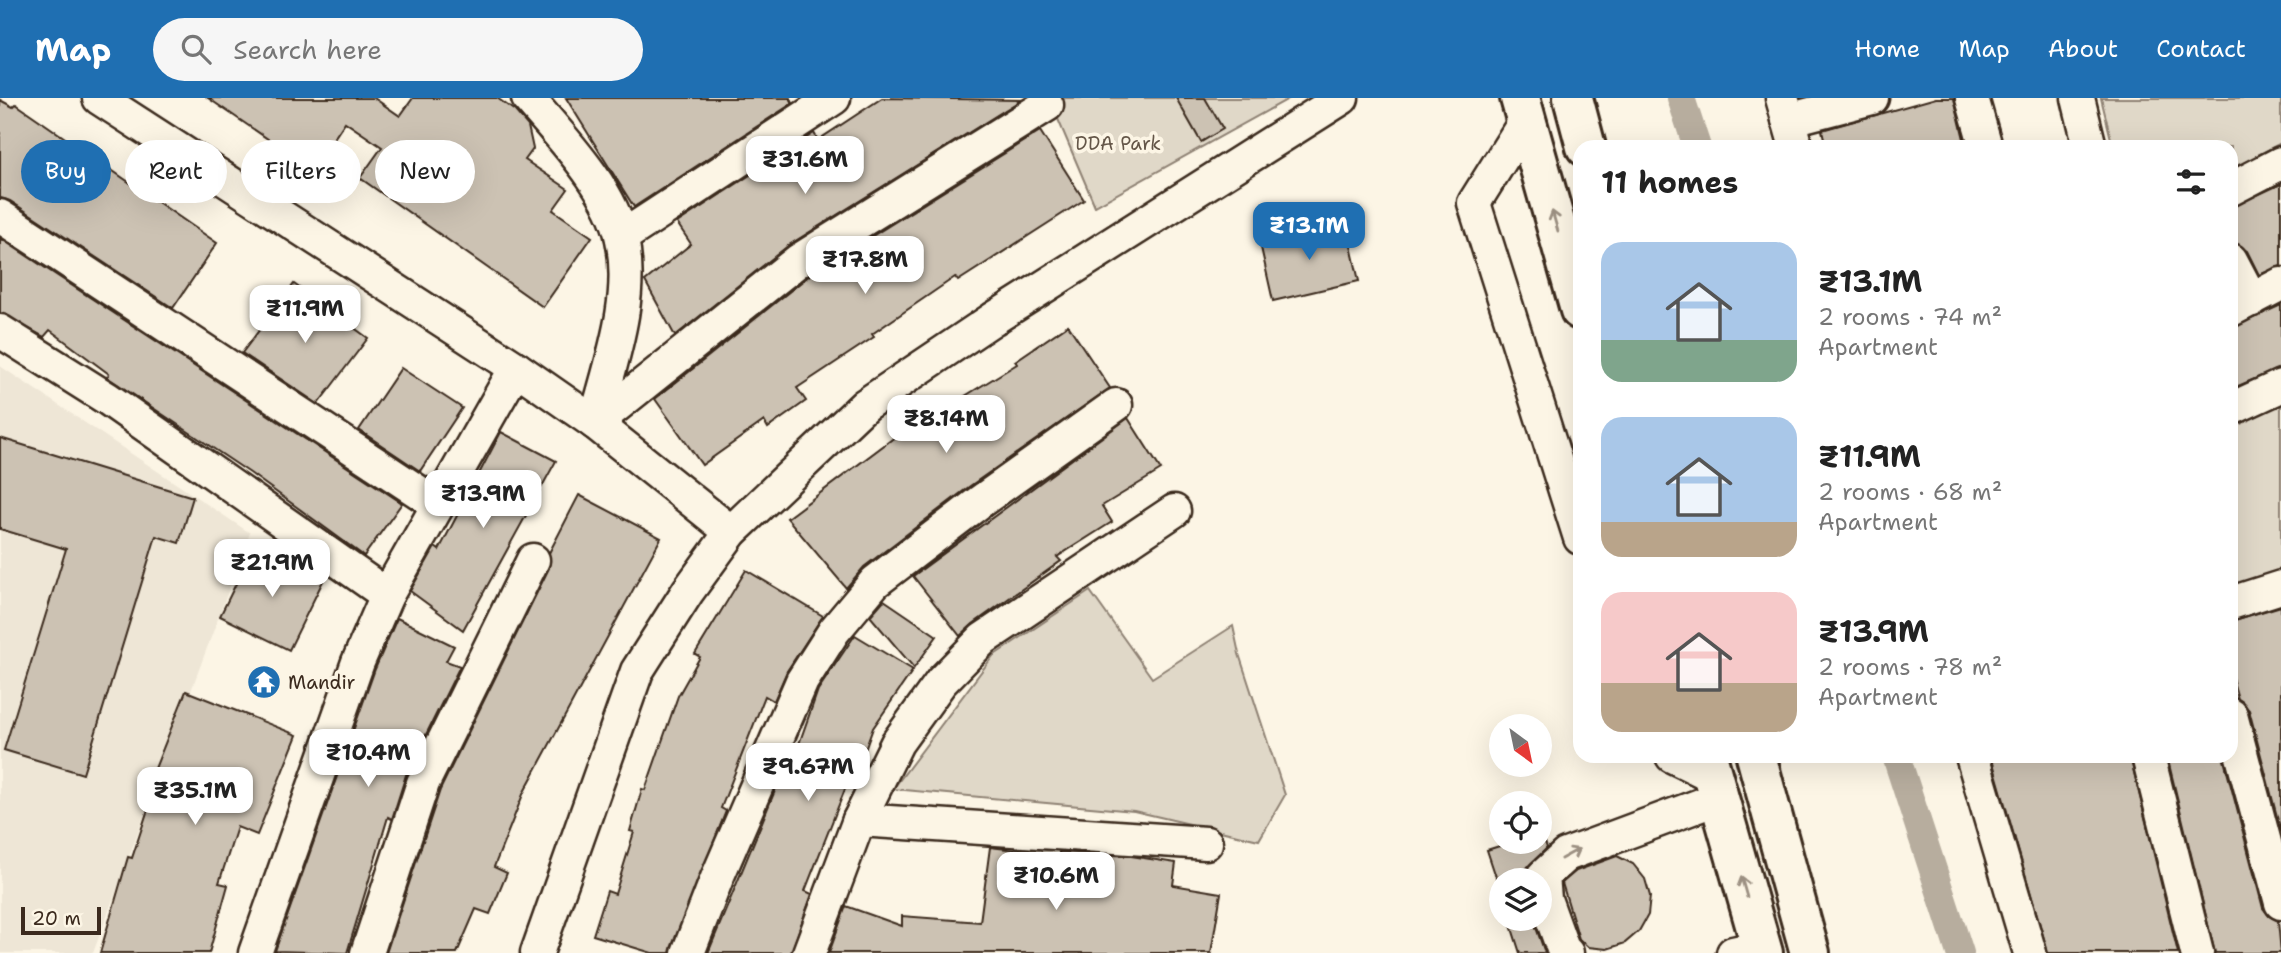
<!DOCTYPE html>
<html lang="en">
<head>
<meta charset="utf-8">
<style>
	:root { --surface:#fff; --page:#f6f6f6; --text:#222; --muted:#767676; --accent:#1f6fb2 }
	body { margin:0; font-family:"Shantell Sans",sans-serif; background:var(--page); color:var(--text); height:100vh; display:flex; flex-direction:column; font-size:26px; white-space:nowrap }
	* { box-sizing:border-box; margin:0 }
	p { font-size:23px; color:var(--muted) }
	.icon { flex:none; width:38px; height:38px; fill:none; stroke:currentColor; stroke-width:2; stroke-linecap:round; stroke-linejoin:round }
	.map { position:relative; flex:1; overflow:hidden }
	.side { position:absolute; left:1573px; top:42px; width:665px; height:623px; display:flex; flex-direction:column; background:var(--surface); border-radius:21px; box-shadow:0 7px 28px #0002 }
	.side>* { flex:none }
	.guide { position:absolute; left:21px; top:42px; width:665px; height:63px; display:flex; gap:14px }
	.needle { width:46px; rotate:147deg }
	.buttons { position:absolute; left:1489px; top:616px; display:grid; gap:14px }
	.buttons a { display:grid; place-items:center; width:63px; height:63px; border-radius:50%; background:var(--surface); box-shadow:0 7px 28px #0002; font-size:35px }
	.scale { position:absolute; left:21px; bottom:18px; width:80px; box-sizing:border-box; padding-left:7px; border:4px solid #3b2a1e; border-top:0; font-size:19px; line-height:24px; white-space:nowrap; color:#3b2a1e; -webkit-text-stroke:5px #fcf5e5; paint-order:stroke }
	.price { position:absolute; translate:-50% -60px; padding:0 16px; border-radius:14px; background:#fff; color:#222; font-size:23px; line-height:46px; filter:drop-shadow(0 2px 4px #0008) }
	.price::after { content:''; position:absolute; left:50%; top:42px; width:21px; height:16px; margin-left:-10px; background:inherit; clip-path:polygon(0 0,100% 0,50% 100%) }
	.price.current { background:var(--accent); color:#fff }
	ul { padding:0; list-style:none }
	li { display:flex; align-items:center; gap:21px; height:175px; padding:0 28px }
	li span { display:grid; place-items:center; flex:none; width:196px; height:140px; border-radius:21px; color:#555 }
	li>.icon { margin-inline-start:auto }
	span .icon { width:84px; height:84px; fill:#fffc; stroke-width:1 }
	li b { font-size:30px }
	h2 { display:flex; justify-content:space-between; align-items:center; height:84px; padding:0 28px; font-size:30px }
	.chip { padding:0 24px; border-radius:32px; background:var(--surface); box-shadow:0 7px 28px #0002; font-size:24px; line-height:63px }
	.chip.current { background:var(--accent); color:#fff }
	header { display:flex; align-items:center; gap:42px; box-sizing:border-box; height:98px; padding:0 35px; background:var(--accent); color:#fff }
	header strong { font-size:33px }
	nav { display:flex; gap:38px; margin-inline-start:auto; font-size:24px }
	.search { width:490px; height:63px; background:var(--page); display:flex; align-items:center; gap:18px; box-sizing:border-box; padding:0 24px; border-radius:38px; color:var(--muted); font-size:26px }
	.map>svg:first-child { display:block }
	.built { fill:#eee6d6 }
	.green { fill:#e0d8c8; stroke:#8e8173; stroke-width:2 }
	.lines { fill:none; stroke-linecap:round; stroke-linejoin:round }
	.canal { stroke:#b7ad9e; stroke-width:28 }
	.building { fill:#ccc2b3; stroke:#3b2a1e; stroke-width:2 }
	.minor-casing { stroke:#3b2a1e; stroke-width:37 }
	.major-casing { stroke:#3b2a1e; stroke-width:44 }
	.minor { stroke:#fcf5e5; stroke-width:32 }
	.major { stroke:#fcf5e5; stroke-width:38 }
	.oneway { stroke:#9c9082 }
	.labels { text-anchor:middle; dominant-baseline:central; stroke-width:7; stroke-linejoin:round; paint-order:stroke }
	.park-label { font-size:19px; fill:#645648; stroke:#fcf5e5 }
	.poi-label { font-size:19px; fill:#3b2a1e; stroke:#fcf5e5; text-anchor:start }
</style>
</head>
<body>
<header>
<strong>Map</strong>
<div class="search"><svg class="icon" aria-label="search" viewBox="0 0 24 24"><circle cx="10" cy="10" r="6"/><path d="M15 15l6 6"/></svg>Search here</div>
<nav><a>Home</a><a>Map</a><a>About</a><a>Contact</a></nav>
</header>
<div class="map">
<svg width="2281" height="855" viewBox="0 0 2281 855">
	<rect width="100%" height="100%" fill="#fcf5e5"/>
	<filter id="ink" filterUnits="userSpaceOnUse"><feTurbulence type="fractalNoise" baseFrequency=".0143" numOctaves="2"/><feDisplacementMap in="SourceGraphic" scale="14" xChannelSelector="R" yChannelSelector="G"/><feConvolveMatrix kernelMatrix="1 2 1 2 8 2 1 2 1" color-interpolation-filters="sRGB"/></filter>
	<g filter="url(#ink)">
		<polygon class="built" points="0,268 250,435 93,855 0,855"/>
		<g class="green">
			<polygon points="1049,0 1290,0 1095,108"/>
			<polygon points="2101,0 2281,0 2281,45 2231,71 2231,49 2113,49"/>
			<polygon points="2281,287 2281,474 2231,488 2231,306"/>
			<polygon points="1090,493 1152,580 1233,528 1239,556 1285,697 1259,742 1134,713 893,691 993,558"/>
		</g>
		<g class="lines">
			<g class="canal">
				<polyline points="1681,0 1697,49"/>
				<polyline points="1896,658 1960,855"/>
			</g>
		</g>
		<g class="building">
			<polygon points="208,0 374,0 400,18 413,0 497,0 515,13 528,28 533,51 525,62 568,91 553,112 592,139 543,209 360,80 382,49 345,24 313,72"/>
			<polygon points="566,0 790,0 793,5 634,109"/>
			<polygon points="882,0 1021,2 789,147 675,238 645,183 691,146 677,125 814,35 818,42"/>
			<polygon points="1176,0 1205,0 1223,31 1201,44"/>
			<polygon points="1936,0 1954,0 1966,49 1826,49 1822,32"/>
			<polygon points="0,2 13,9 16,6 217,145 173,210 10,103 0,100"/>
			<polygon points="1040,33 1084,102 958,183 955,179 872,236 874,239 797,290 806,303 768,330 764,323 702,367 655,301 810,177"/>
			<polygon points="2281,86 2281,168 2259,177 2247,153 2231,144 2231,109"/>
			<polygon points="1346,126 1359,183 1273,203 1260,145"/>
			<polygon points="0,140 402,405 364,458 250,375 107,279 109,276 50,232 44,239 0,215"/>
			<polygon points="294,186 368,240 318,306 242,255"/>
			<polygon points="2281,207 2281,270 2231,291 2231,230"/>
			<polygon points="1068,227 1110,290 970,388 864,469 846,490 787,420 911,327 913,330 1017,266 1015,263"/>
			<polygon points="401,270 462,310 420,373 359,332"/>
			<polygon points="1128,320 1161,372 1102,408 1112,424 1057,459 1061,463 973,526 960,538 913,478"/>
			<polygon points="501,334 556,363 463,532 410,493 435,449 439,452"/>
			<polygon points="0,340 193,399 179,445 156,438 83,676 4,652 66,451 0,431"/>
			<polygon points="579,397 661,440 524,694 494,769 507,775 490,816 476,811 457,855 386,855 440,692 549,470 549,455"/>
			<polygon points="254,449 323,483 289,552 220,518"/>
			<polygon points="746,472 823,518 787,573 774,603 765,598 721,710 726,713 670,855 652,855 593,837 607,793 615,796 634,734 630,733 642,691 645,692 678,598 700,559 695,556"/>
			<polygon points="884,502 937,538 914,570 870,518"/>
			<polygon points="2281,508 2281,734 2249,612 2238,601 2231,576 2231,523"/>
			<polygon points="397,520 454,548 446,563 460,568 406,677 392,721 388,719 347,855 275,853 375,571"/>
			<polygon points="855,537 913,572 873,630 856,677 851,676 805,793 812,796 791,855 708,855 788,661 793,663 818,592"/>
			<polygon points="186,593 297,637 257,737 237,729 219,785 228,787 209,855 100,855 128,759 132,760 153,696 146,693"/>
			<polygon points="1991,658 2130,658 2178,855 2048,855"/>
			<polygon points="2167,658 2223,658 2263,810 2269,818 2278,823 2281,855 2215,855"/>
			<polygon points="1512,744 1545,744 1547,750 1526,771 1525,782 1502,782 1502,797 1487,752"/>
			<polygon points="990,749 1059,757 1059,754 1131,758 1176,765 1173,787 1221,795 1211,855 829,855 846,808 902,828 902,818 980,824"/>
			<polygon points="1617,758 1633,766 1645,781 1650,798 1648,817 1639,833 1625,845 1607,851 1588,849 1579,841 1562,785 1576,773"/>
			<polygon points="1509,821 1533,821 1545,855 1520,855"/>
		</g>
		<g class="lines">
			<g class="minor-casing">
				<g id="minor">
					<polyline points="99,0 516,270 595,325 731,434"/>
					<path d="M528 0C560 38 612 91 622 141 635 202 610 266 595 325"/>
					<polyline points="1782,0 1796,49"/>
					<polyline points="1972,0 1986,49"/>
					<polyline points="2078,0 2090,49"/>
					<polyline points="1526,22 1474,105 1580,440"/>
					<polyline points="1788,22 1872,0"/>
					<polyline points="2231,91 2281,65"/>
					<polyline points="0,118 437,406"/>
					<polyline points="622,139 834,0"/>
					<polyline points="2231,162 2252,202"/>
					<polyline points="2231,212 2281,186"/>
					<polyline points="0,233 108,301 387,497"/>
					<polyline points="2231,311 2281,288"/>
					<polyline points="595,325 799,162 1047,7"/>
					<polyline points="2231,505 2281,489"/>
					<polyline points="2231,617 2281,805"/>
					<polyline points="1672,658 1713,678"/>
					<polyline points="1972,658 2030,855"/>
					<polyline points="2148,658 2197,855"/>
					<polyline points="859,722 1206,745"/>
					<polyline points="255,855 358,564 387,497 516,270"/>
					<polyline points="367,855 423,685 533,462"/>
					<polyline points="537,855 637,573 688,493 731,434 865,307 993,221 1342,0"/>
					<polyline points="688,855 717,780 802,583 834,533 875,484 981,403 1116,307"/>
					<polyline points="809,855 859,722 897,645 941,584 983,541 1174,413"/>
					<polyline points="1567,855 1563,851 1545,801 1543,778 1566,757 1719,700"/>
					<polyline points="1733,855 1761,849"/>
				</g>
			</g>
			<g class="major-casing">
				<g id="major">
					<polyline points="1520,0 1580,212"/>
					<polyline points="1573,0 1586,49"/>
					<polyline points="1707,658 1763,855"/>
					<polyline points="1756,658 1810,855"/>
				</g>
			</g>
			<use href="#minor" class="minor"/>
			<use href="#major" class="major"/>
		</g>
		<defs><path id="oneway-shaft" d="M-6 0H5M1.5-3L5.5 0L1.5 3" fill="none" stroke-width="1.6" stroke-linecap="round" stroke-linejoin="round" transform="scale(1.75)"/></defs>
		<g class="oneway">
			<use href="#oneway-shaft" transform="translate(1555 123) rotate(-106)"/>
			<use href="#oneway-shaft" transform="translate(1570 756) rotate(-29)"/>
			<use href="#oneway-shaft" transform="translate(1744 789) rotate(-106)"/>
		</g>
	</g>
	<defs>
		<g id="temple-disc" transform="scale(1.75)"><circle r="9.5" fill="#1f6fb2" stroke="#fcf5e5"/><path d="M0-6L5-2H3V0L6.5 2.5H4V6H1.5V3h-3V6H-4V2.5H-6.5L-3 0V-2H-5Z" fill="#fff"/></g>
	</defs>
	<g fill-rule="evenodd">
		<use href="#temple-disc" x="264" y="584"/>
	</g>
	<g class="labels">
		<g class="park-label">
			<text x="1118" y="45">DDA Park</text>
		</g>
		<g class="poi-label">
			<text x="288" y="584">Mandir</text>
		</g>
	</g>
</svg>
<div class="buttons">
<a><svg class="needle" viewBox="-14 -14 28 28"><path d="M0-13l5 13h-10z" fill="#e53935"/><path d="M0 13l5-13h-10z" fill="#767676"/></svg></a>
<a><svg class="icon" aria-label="locate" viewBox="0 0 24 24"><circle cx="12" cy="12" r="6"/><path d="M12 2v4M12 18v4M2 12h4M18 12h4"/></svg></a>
<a><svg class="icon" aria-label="layers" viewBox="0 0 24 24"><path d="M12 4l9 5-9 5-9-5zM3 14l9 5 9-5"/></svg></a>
</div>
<div class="scale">20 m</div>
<b class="price" style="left:805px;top:98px">₹31.6M</b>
<b class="price current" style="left:1309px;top:164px">₹13.1M</b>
<b class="price" style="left:865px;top:198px">₹17.8M</b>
<b class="price" style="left:305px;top:247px">₹11.9M</b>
<b class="price" style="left:946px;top:357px">₹8.14M</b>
<b class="price" style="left:483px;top:432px">₹13.9M</b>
<b class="price" style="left:272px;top:501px">₹21.9M</b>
<b class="price" style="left:368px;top:691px">₹10.4M</b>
<b class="price" style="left:808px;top:705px">₹9.67M</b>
<b class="price" style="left:195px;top:729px">₹35.1M</b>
<b class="price" style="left:1056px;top:814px">₹10.6M</b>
<div class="guide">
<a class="chip current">Buy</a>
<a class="chip">Rent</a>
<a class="chip">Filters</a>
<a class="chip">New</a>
</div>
<section class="side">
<h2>11 homes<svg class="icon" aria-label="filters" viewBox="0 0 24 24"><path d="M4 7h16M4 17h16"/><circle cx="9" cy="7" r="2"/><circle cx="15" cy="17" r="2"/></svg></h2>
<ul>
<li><span style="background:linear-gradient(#a9c7e8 70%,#7fa58c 0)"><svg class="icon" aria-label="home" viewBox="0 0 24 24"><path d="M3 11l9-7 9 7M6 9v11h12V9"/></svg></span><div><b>₹13.1M</b><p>2 rooms · 74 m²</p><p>Apartment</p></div></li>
<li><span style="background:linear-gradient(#a9c7e8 75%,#b9a48a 0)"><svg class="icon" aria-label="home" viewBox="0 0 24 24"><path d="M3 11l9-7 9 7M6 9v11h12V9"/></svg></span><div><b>₹11.9M</b><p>2 rooms · 68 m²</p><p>Apartment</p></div></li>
<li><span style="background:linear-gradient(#f6c9c9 65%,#b9a48a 0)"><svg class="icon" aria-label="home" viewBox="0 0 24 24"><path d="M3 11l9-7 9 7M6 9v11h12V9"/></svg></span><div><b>₹13.9M</b><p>2 rooms · 78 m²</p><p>Apartment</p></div></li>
</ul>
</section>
</div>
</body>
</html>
